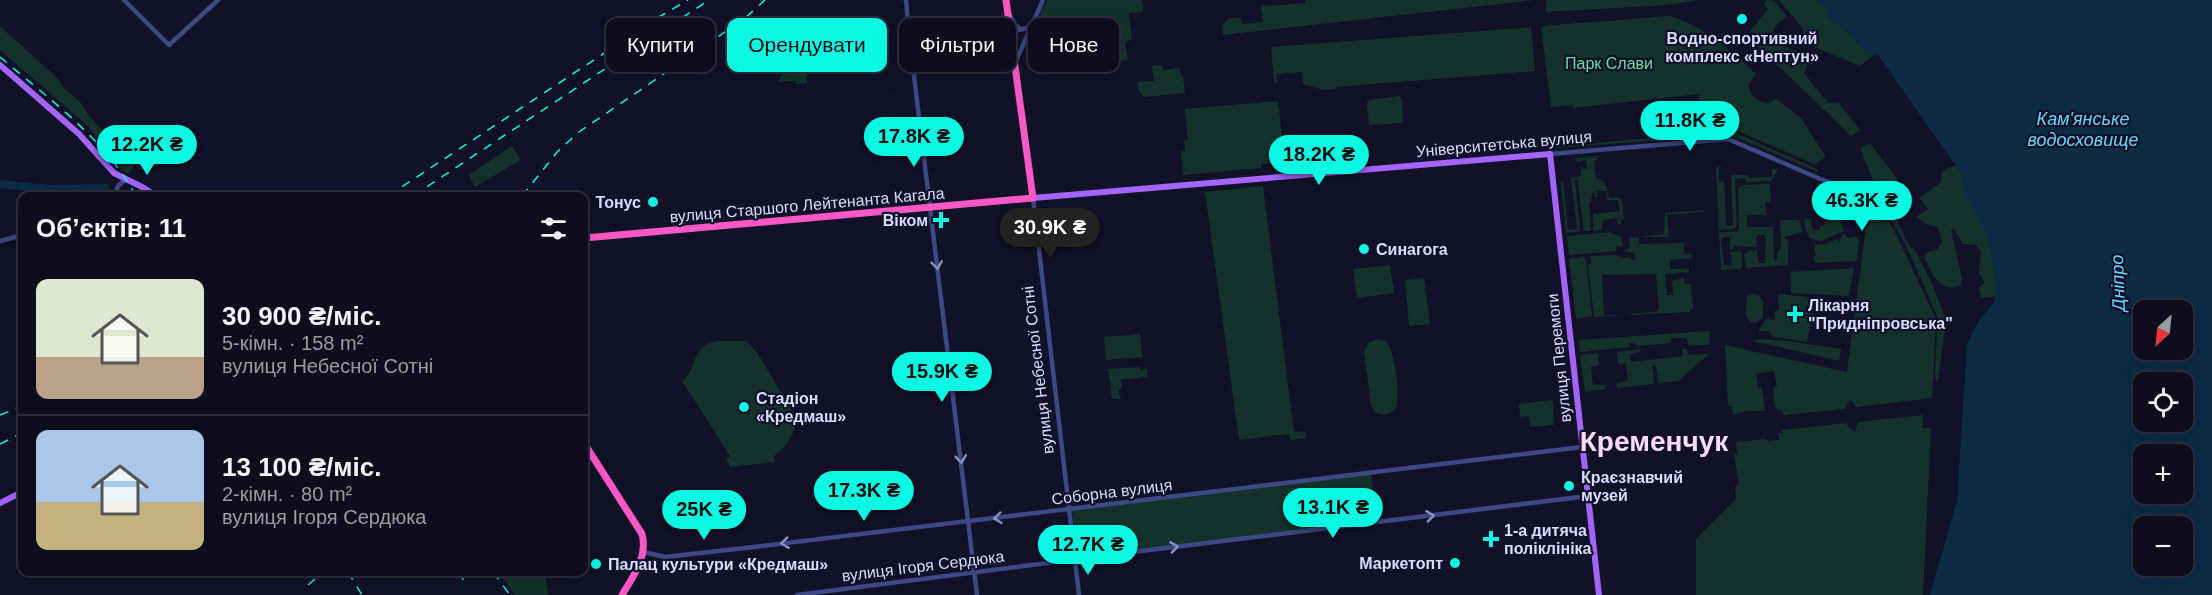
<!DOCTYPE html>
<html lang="uk">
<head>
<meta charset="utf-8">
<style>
	:root { --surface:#0d0d1e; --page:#1b1b2b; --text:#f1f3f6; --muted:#9a9ca4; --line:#2d2d3c; --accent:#0bf8e2 }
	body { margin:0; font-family:Helvetica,sans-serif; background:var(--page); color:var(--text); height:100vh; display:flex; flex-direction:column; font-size:22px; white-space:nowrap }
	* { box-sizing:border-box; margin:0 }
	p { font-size:20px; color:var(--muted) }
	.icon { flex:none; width:33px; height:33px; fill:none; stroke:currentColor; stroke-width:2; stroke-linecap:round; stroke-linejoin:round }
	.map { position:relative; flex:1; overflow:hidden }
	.sheet { position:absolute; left:18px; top:192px; width:570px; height:384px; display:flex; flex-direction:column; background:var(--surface); border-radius:12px; box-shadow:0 6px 24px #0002,0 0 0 2px var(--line) }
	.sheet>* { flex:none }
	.top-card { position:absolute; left:606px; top:18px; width:570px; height:54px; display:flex; gap:12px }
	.needle { width:39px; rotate:207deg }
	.buttons { position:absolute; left:2133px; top:300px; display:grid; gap:12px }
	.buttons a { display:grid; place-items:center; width:60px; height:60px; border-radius:12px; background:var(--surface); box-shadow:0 6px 24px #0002,0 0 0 2px var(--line); font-size:30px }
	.price { position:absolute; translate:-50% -51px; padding:0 14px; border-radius:21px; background:var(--accent); color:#111; font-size:20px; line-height:39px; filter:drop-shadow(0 2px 3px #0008) }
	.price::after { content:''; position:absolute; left:50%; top:36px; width:18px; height:14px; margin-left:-9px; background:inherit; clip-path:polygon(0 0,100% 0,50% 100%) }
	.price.active { background:#222; color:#fff }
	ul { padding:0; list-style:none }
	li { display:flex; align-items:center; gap:18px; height:150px; padding:0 18px }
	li+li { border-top:2px solid var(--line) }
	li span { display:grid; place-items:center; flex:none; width:168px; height:120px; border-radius:12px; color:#555 }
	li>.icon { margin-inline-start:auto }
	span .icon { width:72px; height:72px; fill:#fffc; stroke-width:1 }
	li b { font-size:26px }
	h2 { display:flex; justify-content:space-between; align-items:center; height:72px; padding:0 18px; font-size:26px }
	.pill { padding:0 21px; border-radius:12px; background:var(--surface); box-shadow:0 6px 24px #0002,0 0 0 2px var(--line); font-size:21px; line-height:54px }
	.pill.active { background:var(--accent); color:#111 }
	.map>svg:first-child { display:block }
	.green { fill:#14322b }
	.water { fill:#0c2c45; fill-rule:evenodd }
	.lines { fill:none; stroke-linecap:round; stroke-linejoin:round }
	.river { stroke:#0c2c45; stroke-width:8 }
	.minor { stroke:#3d4985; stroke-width:4.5 }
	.major { stroke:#a564fa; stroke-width:6 }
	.highway { stroke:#fa58c5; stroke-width:7 }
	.rail { stroke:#0bf8e2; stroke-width:1.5; stroke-dasharray:9 8; stroke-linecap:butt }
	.oneway { stroke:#8b92c2 }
	.poi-dot { fill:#0bf8e2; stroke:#111128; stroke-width:2 }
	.labels { text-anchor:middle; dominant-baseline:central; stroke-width:4.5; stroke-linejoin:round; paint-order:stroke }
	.poi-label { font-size:16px; font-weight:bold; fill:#d9dcfe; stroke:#111128; text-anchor:start }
	.park-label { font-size:16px; fill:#66dda8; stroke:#111128 }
	.street-label { font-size:16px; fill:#d9dcfe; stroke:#111128 }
	.water-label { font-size:18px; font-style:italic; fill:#6ad4fa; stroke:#111128 }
	.town-label { font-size:28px; font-weight:bold; fill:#fedbf8; stroke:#111128 }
</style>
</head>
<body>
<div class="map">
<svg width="2212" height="595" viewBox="0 0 2212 595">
	<rect width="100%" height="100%" fill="#111128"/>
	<g class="green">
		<polygon points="1047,0 1142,0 1143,12 1129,13 1132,39 1125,43 1128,60 1121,61 1121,59 1038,67 1038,71 1034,71 1030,35"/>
		<polygon points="1305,0 1535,0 1223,35 1222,26 1229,18 1240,18 1243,24 1263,22 1261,6 1305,3"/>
		<polygon points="1546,0 1699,0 1667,5 1546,12"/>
		<path d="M1767 0 1774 1 1787 16C1784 19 1779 22 1776 26 1763 49 1791 46 1801 53 1805 57 1806 61 1807 66L1804 73 1828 103H1839L1860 130 1851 136 1749 38 1750 31 1768 9 1764 4Z"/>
		<polygon points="1779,0 1817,0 1824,5 1830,19 1848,33 1864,50 1874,55 1860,66 1858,65 1809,45 1804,37 1802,27"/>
		<path d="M1670 16C1704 26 1730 50 1756 74L1749 84C1749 96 1757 102 1768 103L1776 99 1801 118 1826 157 1814 164 1735 130H1702L1699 94 1573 108V105L1551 107 1541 26Z"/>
		<polygon points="0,26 57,78 64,88 81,103 88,115 103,131 111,138 127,145 137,162 130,172 127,173 122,170 89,127 0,50"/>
		<polygon points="1531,27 1535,71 1336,87 1335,89 1323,90 1303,84 1302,72 1277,74 1277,82 1274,82 1271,47"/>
		<polygon points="800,56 807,64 807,83 797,84 796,81 778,82 788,60"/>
		<polygon points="1162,65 1163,70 1180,68 1181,76 1183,76 1185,93 1144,97 1139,91 1138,82 1154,81 1152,66"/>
		<polygon points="1400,96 1402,99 1403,123 1369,125 1367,104 1368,100"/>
		<polygon points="1278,101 1284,156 1281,162 1261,164 1261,168 1183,175 1181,151 1185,150 1184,141 1188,140 1185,109"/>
		<polygon points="1717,132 1738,134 1817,169 1818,172 1740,139 1726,135 1557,148 1563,146"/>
		<polygon points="1870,143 1910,196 1909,200 1895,210 1883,205 1860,148"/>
		<polygon points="512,146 521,160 475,187 469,175"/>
		<path d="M1600 156 1594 162 1596 179C1607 179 1607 189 1609 198H1619L1622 200 1624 219 1621 220V224H1618L1617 218 1603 220 1602 230 1593 231V214L1620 211 1618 200H1607L1606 191H1597V197H1595V193H1592L1591 202H1589L1591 231H1584L1578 185 1579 180H1575L1580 231 1566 233 1561 183 1563 181 1568 230 1577 229 1571 178 1581 176V170L1587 169 1586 160 1577 162 1576 158Z"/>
		<polygon points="1723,164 1719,168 1719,182 1724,182 1726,226 1733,225 1731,175 1748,175 1749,178 1772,177 1772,169 1778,169 1771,181 1747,182 1744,178 1735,179 1737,225 1735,229 1719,230 1716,168"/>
		<path d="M1956 166 1993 222 1989 240 1997 283 1996 297 1981 298 1979 287 1985 283 1979 273 1981 252 1976 245 1963 244 1954 229 1951 231 1952 234 1962 278 1961 285C1940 295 1931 272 1924 256L1928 252 1937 250 1942 242 1938 227 1928 225 1916 217 1928 209 1920 198 1941 182V173L1949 167Z"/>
		<polygon points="1768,184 1770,185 1771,202 1765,202 1766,215 1747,215 1747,227 1773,227 1774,260 1777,260 1778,250 1781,250 1780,220 1799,220 1803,232 1784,237 1788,241 1788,265 1746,268 1744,255 1749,251 1757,250 1758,263 1765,263 1766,239 1764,235 1757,235 1756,240 1757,247 1734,246 1733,249 1730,250 1730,237 1723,237 1721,241 1724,265 1731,265 1732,260 1730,252 1739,251 1742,253 1742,267 1740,269 1721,270 1719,232 1736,232 1739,229 1738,188 1743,185"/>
		<polygon points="1263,186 1294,432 1305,431 1306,438 1290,440 1289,434 1239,440 1205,192"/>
		<polygon points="1704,210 1704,212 1667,215 1669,237 1638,237 1639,244 1684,243 1684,254 1691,254 1693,258 1670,260 1670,269 1689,268 1689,272 1665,274 1667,295 1673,295 1672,281 1684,278 1685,284 1691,284 1693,309 1690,309 1690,312 1631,315 1629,314 1659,311 1656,274 1602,275 1604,315 1626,315 1594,317 1588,264 1591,264 1591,256 1619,255 1621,258 1630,257 1631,260 1635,260 1634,253 1623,251 1630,248 1629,238 1664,234 1665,213"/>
		<polygon points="1886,211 1894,215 1908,244 1916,252 1931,281 1946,320 1938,381 1936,381 1935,374 1938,318 1907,247"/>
		<polygon points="1880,213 1884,213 1898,238 1936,319 1932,398 1856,407 1852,401 1849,401 1845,409 1784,415 1781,410 1775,409 1773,387 1777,386 1774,371 1756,374 1758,388 1762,388 1765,411 1746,411 1733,415 1732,406 1728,406 1725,345 1847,372 1866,227"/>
		<polygon points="1826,218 1840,218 1844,231 1821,241 1810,238 1806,231 1804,219 1812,219 1811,225 1813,230 1820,230 1820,226 1825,225"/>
		<polygon points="1610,232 1621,237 1623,246 1617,247 1616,251 1569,255 1567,236"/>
		<polygon points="1845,234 1848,238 1856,236 1859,241 1857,261 1814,263 1813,258 1816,256 1814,245 1825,244 1837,239 1840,241 1841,236"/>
		<polygon points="1583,257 1586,259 1592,316 1576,319 1569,259"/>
		<polygon points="1390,265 1394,293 1357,298 1353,269"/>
		<polygon points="1854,268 1849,296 1791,293 1790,272"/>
		<polygon points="1424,278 1430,324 1409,326 1405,280"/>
		<polygon points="1753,294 1759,295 1763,301 1763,318 1755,323 1750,322 1746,315 1747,296"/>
		<polygon points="1780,294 1816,298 1807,342 1774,337 1769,331 1758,332 1766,319 1775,320 1775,311 1779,310 1778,297"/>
		<polygon points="1708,331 1710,332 1709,345 1689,345 1686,338 1673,338 1669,343 1638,346 1634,343 1629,343 1629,347 1580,352 1579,340"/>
		<polygon points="1140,334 1142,357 1106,360 1104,337"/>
		<path d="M1377 339 1386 341C1395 350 1401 399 1395 410L1385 415 1376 413 1371 406 1364 352 1368 343Z"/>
		<polygon points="1760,339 1788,341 1841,349 1839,361 1753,341"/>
		<path d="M719 341H747L758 354 794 414C799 431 787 446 774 456V462L730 467 726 459 730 456 682 381C699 370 688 345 719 341Z"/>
		<polygon points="1640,349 1640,352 1629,354 1631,362 1683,356 1682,349 1687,349 1689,355 1709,354 1678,381 1658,383 1656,366 1652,366 1654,384 1617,388 1616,383 1628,381 1626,363 1618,364 1617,352"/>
		<polygon points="1596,353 1598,354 1599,365 1591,367 1593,385 1608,385 1605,386 1605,389 1585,392 1580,355"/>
		<polygon points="1140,367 1140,370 1147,369 1148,377 1118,380 1121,381 1122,388 1118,390 1121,399 1112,399 1109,373 1107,369"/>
		<polygon points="1551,400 1553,402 1554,425 1530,427 1529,416 1520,417 1519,404"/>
		<polygon points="1923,415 1922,428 1931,428 1923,595 1696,595 1696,539 1736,499 1735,487 1739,485 1734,454 1737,454 1736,442 1765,439 1768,441 1779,440 1778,433 1782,433 1782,430 1846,423 1850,429 1855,431 1858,422"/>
		<polygon points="1371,472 1377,522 1078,559 1072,510"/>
		<polygon points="498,572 545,572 548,595 515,595"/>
	</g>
	<path class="water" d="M1817 0H2212V595H1930L1957 501 1967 344 1978 322 1995 301 1997 283 1989 240 1964 194 1962 175 1956 166 1878 55C1863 55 1857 41 1847 32 1842 28 1835 25 1831 20 1825 13 1826 5 1817 0ZM2182 310V350H2144V310ZM2144 382H2182V422H2144ZM2182 454V494H2144V454ZM2182 526V566H2144V526Z"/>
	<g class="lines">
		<polyline class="river" points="0,184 50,189 105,188"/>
		<g class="minor">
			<polyline points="124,0 169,45 218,0"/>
			<polyline points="906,0 910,43 977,595"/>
			<polyline points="1010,15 1015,25 1021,29"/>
			<polyline points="910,43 1011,32 1031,27"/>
			<polyline points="1016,61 1043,0"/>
			<path d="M1550 154 1728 139 1825 181 1863 194 1872 203C1874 211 1870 219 1861 221L1853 218 1841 196 1825 181"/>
			<polyline points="114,196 118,186 125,180"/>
			<polyline points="1033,198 1079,595"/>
			<polyline points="0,241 22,235"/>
			<polyline points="644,552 665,557 745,548 1582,447"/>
			<polyline points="797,595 1125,553 1588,496"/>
		</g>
		<g class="major">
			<polyline points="0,65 79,134 114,173 144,188 156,196"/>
			<polyline points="1033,198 1550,154 1599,595"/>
			<polyline points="0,503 22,492"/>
		</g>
		<g class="highway">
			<polyline points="584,238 1033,198 1006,0"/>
			<path d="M584 443 642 534C648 557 634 575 622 595"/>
		</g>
		<g class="rail">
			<path d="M0 57C49 99 104 138 136 196"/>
			<polyline points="388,196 659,17 688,0"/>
			<polyline points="413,196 709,0"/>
			<polyline points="522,196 558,151 579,132 744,19 765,0"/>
			<polyline points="0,415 22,406"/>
			<polyline points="0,444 22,433"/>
			<polyline points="348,572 362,595"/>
			<polyline points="459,572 465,583"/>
			<polyline points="493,572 510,595"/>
			<polyline points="308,585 323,572"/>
		</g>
	</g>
	<defs><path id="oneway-chevron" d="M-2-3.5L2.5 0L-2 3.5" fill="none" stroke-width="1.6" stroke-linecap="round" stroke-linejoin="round" transform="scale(1.5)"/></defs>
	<g class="oneway">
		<use href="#oneway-chevron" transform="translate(937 265) rotate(83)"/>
		<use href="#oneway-chevron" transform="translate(961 459) rotate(83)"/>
		<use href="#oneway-chevron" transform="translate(1430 516) rotate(-7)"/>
		<use href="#oneway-chevron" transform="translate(998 518) rotate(174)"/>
		<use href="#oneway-chevron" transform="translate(785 543) rotate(173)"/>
		<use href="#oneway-chevron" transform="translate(1174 547) rotate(-7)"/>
	</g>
	<g class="poi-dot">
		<circle cx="1742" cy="19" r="6"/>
		<circle cx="653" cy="202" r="6"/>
		<path d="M938 211h6v6h6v6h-6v6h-6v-6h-6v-6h6z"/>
		<circle cx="1364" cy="249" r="6"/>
		<path d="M1792 305h6v6h6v6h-6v6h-6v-6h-6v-6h6z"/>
		<circle cx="744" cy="407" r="6"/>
		<circle cx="1569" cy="486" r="6"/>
		<path d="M1488 530h6v6h6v6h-6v6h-6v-6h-6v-6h6z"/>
		<circle cx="1455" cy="563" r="6"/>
		<circle cx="596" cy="564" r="6"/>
	</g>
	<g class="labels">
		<g class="poi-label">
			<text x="1742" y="38" text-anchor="middle">Водно-спортивний<tspan x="1742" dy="18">комплекс «Нептун»</tspan></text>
			<text x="641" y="202" text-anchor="end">Тонус</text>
			<text x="928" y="220" text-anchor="end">Віком</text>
			<text x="1376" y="249">Синагога</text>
			<text x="1808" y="305">Лікарня<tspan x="1808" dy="18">"Придніпровська"</tspan></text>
			<text x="756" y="398">Стадіон<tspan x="756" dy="18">«Кредмаш»</tspan></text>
			<text x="1581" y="477">Краєзнавчий<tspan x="1581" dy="18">музей</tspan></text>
			<text x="1504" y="530">1-а дитяча<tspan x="1504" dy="18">поліклініка</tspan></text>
			<text x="1443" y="563" text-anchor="end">Маркетопт</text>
			<text x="608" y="564">Палац культури «Кредмаш»</text>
		</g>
		<g class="park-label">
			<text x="1609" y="63">Парк Слави</text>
		</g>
		<g class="street-label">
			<text transform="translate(1504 144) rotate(-5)">Університетська вулиця</text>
			<text transform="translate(807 205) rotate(-5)">вулиця Старшого Лейтенанта Кагала</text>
			<text transform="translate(1559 358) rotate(-96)">вулиця Перемоги</text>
			<text transform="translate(1038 370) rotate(-97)">вулиця Небесної Сотні</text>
			<text transform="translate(1112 492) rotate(-7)">Соборна вулиця</text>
			<text transform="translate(923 566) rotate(-7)">вулиця Ігоря Сердюка</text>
		</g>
		<g class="water-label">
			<text x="2083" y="119">Кам'янське<tspan x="2083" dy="21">водосховище</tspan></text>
			<text transform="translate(2118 283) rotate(-92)">Дніпро</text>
		</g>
		<g class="town-label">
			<text x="1654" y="441">Кременчук</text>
		</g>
	</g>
</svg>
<div class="buttons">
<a><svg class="needle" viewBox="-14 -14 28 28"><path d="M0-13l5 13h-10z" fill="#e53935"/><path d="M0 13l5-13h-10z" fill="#9a9ca4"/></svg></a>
<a><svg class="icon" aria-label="locate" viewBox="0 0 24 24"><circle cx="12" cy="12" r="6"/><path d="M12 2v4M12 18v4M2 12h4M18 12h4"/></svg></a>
<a>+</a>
<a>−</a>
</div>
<b class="price" style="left:1690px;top:152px">11.8K ₴</b>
<b class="price" style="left:914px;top:168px">17.8K ₴</b>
<b class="price" style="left:147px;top:176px">12.2K ₴</b>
<b class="price" style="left:1319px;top:186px">18.2K ₴</b>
<b class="price" style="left:1862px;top:232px">46.3K ₴</b>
<b class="price active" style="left:1050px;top:259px">30.9K ₴</b>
<b class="price" style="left:942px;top:403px">15.9K ₴</b>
<b class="price" style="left:864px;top:522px">17.3K ₴</b>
<b class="price" style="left:1333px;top:539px">13.1K ₴</b>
<b class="price" style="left:704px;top:541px">25K ₴</b>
<b class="price" style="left:1088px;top:576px">12.7K ₴</b>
<div class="top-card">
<a class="pill">Купити</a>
<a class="pill active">Орендувати</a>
<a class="pill">Фільтри</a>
<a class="pill">Нове</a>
</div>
<section class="sheet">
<h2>Об’єктів: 11<svg class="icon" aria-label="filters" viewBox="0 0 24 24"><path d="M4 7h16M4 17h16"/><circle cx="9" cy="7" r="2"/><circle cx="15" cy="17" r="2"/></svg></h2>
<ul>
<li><span style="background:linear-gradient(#dfe7d0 65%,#b9a48a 0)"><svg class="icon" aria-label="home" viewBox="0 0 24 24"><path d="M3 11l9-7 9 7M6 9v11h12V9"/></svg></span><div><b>30 900 ₴/міс.</b><p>5-кімн. · 158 m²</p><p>вулиця Небесної Сотні</p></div></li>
<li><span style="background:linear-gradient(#a9c7e8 60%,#c2b280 0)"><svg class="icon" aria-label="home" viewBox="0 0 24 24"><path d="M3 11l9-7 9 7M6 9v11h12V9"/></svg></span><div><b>13 100 ₴/міс.</b><p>2-кімн. · 80 m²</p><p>вулиця Ігоря Сердюка</p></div></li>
</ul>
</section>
</div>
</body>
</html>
